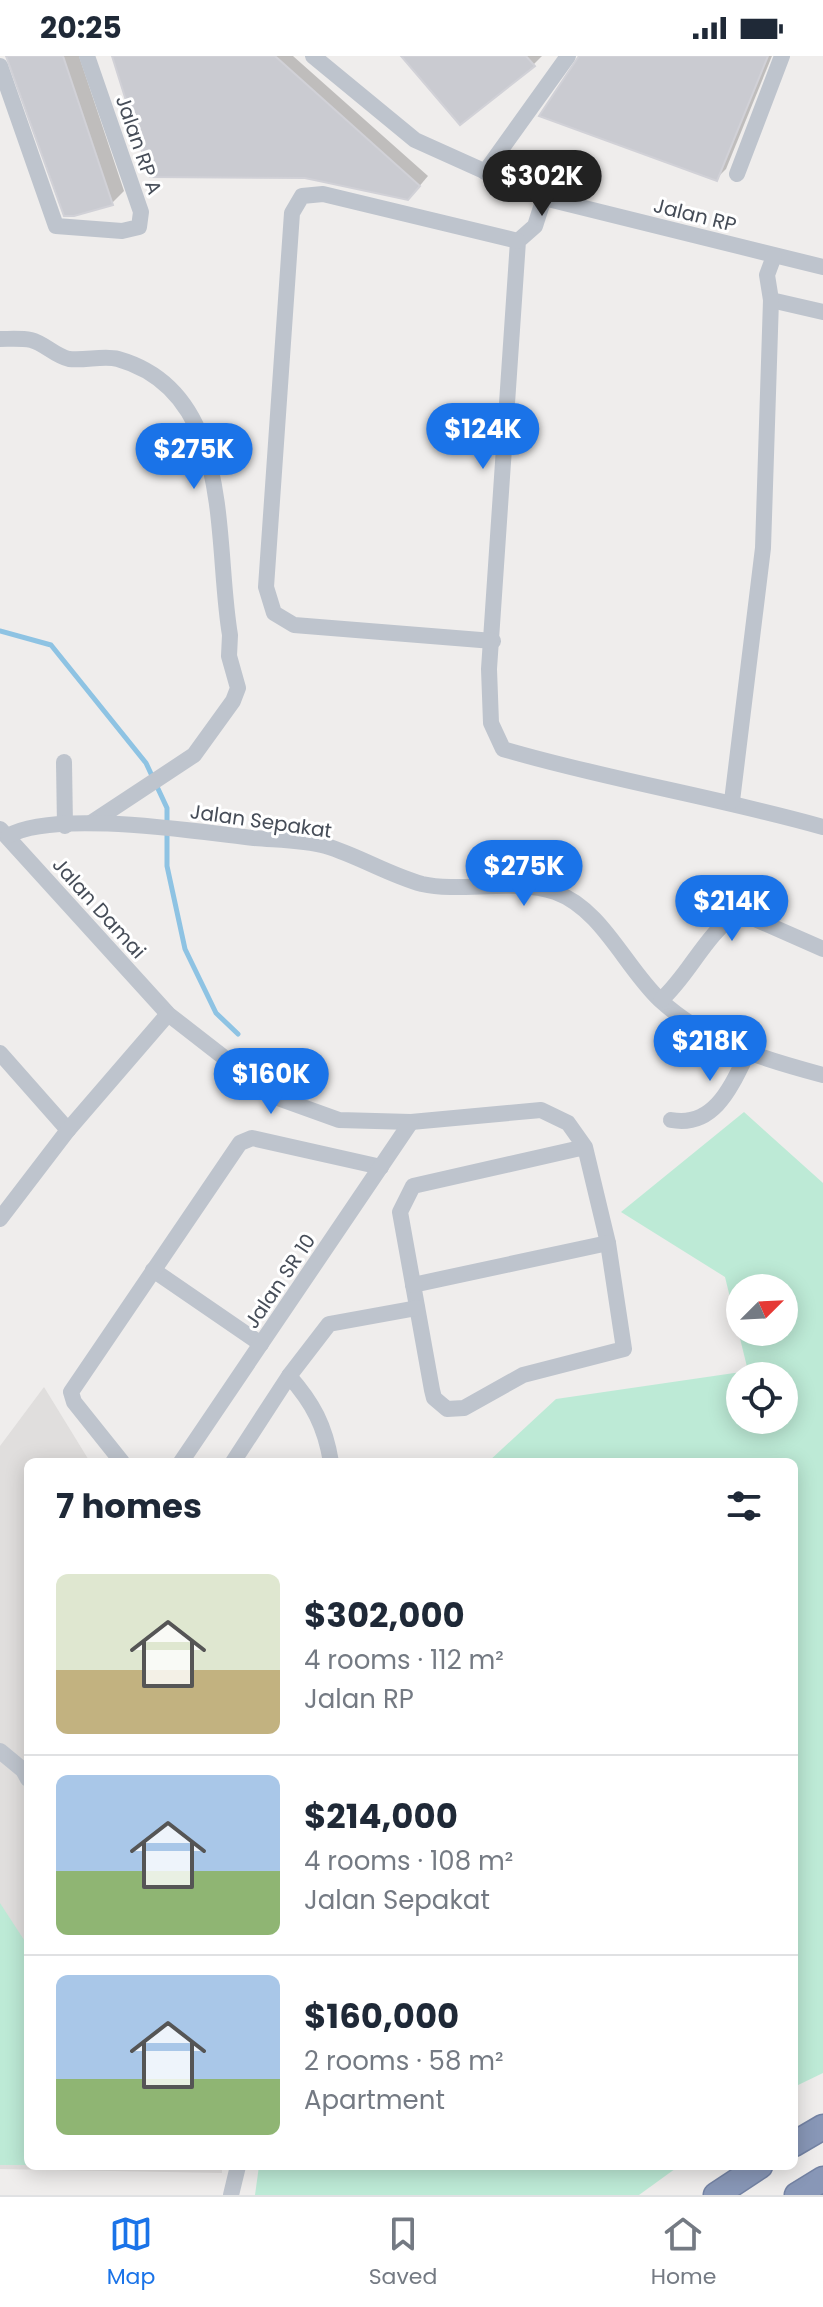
<!DOCTYPE html>
<html lang="en">
<head>
<meta charset="utf-8">
<style>
	:root { --surface:#fff; --page:#f6f6f7; --text:#1f2937; --muted:#747a83; --line:#e0e1e3; --accent:#1a73e8 }
	body { margin:0; font-family:Poppins,sans-serif; background:var(--page); color:var(--text); height:100vh; display:flex; flex-direction:column; font-size:30px; white-space:nowrap }
	* { box-sizing:border-box; margin:0 }
	p { font-size:26px; color:var(--muted) }
	.icon { flex:none; width:44px; height:44px; fill:none; stroke:currentColor; stroke-width:2; stroke-linecap:round; stroke-linejoin:round }
	.map { position:relative; flex:1; overflow:hidden }
	.sheet { position:absolute; left:24px; top:1402px; width:774px; height:712px; display:flex; flex-direction:column; background:var(--surface); border-radius:12px; box-shadow:0 4px 20px #0003 }
	.sheet>* { flex:none }
	.needle { width:52px; rotate:66deg }
	.fabs { position:absolute; left:726px; top:1218px; display:grid; gap:16px }
	.fabs a { display:grid; place-items:center; width:72px; height:72px; border-radius:50%; background:var(--surface); box-shadow:0 4px 20px #0003; font-size:40px }
	.price { position:absolute; translate:-50% -68px; padding:0 18px; border-radius:28px; background:var(--accent); color:#fff; font-size:26px; line-height:52px; filter:drop-shadow(0 2px 4px #0008) }
	.price::after { content:''; position:absolute; left:50%; top:48px; width:24px; height:18px; margin-left:-12px; background:inherit; clip-path:polygon(0 0,100% 0,50% 100%) }
	.price.current { background:#222; color:#fff }
	ul { padding:0; list-style:none }
	li { display:flex; align-items:center; gap:24px; height:200px; padding:0 32px }
	li+li { border-top:2px solid var(--line) }
	li span { display:grid; place-items:center; flex:none; width:224px; height:160px; border-radius:12px; color:#555 }
	li>.icon { margin-inline-start:auto }
	span .icon { width:96px; height:96px; fill:#fffc; stroke-width:1 }
	li b { font-size:34px }
	h2 { display:flex; justify-content:space-between; align-items:center; height:96px; padding:0 32px; font-size:34px }
	.status { display:flex; justify-content:space-between; align-items:center; height:56px; padding:0 40px; background:var(--surface); direction:ltr }
	.status svg { height:22px; fill:currentColor }
	.menu { display:flex; justify-content:space-around; align-items:center; height:112px; border-top:2px solid var(--line); background:var(--surface); font-size:22px; color:var(--muted) }
	.menu a { display:grid; justify-items:center; gap:4px }
	.menu .current { color:var(--accent) }
	.map>svg:first-child { display:block }
	.education { fill:#e0dedd }
	.green { fill:#bdead6; fill-rule:evenodd }
	.shadow { fill:#0003 }
	.lines { fill:none; stroke-linecap:round; stroke-linejoin:round }
	.stream { stroke:#8ec3e3; stroke-width:5 }
	.building { fill:#cacbd1; stroke:#d1d1d7; stroke-width:2 }
	.highway-casing { stroke:#7382a3; stroke-width:27 }
	.minor { stroke:#bec4cd; stroke-width:16 }
	.highway { stroke:#8897b7; stroke-width:24 }
	.labels { text-anchor:middle; dominant-baseline:central; stroke-width:6; stroke-linejoin:round; paint-order:stroke }
	.street-label { font-size:20px; fill:#464d58; stroke:#fff }
</style>
</head>
<body>
<div class="status"><b>20:25</b><svg viewBox="0 0 49 12"><path d="M0 12V9h3v3zM5 12V6h3v6zM10 12V3h3v9zM15 12V0h3v12zM26 1h20v11H26zM47 4h2v5h-2z"/></svg></div>
<div class="map">
<svg width="823" height="2139" viewBox="0 0 823 2139">
	<rect width="100%" height="100%" fill="#efedec"/>
	<polygon class="education" points="44,1331 90,1406 28,1406 28,2110 222,2110 222,2117 0,2113 0,1390"/>
	<g class="green">
		<path d="M744 1056 823 1127V2017L794 2031V1406H488L556 1343 748 1315 725 1221 621 1156ZM784 1232V1276H740V1232ZM784 1320V1364H740V1320Z"/>
		<polygon points="0,1847 28,1890 28,2109 0,2109"/>
		<polygon points="259,2110 679,2110 639,2139 255,2139"/>
	</g>
	<g class="shadow">
		<polygon points="9,0 79,0 124,135 112,147"/>
		<polygon points="114,0 293,0 428,120 417,133"/>
		<polygon points="404,0 542,0 533,9"/>
		<polygon points="582,0 772,0 726,113 717,122"/>
	</g>
	<g class="lines">
		<polyline class="stream" points="0,575 51,589 146,707 167,752 167,810 185,893 216,957 238,978"/>
	</g>
	<g class="building">
		<polygon points="6,0 63,0 113,149 74,160 64,160"/>
		<polygon points="112,0 275,0 420,130 408,144 305,122 150,121"/>
		<polygon points="401,0 526,0 535,10 460,69"/>
		<polygon points="579,0 768,0 717,125 539,60"/>
	</g>
	<g class="lines">
		<g class="highway-casing">
			<g id="highway">
				<polyline points="794,2088 823,2071"/>
				<polyline points="716,2139 760,2110"/>
				<polyline points="797,2139 823,2123"/>
			</g>
		</g>
		<g class="minor">
			<polyline points="313,0 415,84 544,142 823,211"/>
			<polyline points="0,10 56,170 122,175 139,171 141,156 87,0"/>
			<polyline points="485,116 568,0"/>
			<polyline points="737,118 782,0"/>
			<path d="M544 142 535 170 518 185 489 613 491 667 503 693C608 724 717 741 823 771"/>
			<polyline points="774,200 767,219 771,244 823,256"/>
			<path d="M0 283C10 283 21 282 31 284 44 287 55 300 69 303 85 305 104 299 118 303 235 336 214 486 230 579L229 600 238 632 233 645 194 699 91 767"/>
			<polyline points="493,585 294,569 274,557 266,531 292,157 302,140 323,138 518,185"/>
			<polyline points="64,706 65,770"/>
			<polyline points="732,745 763,492 771,244"/>
			<polyline points="0,773 168,958 275,1041 339,1064 411,1066 541,1054 568,1067 585,1091 608,1187 624,1293 523,1319 464,1352 447,1353 434,1342 432,1334 400,1156 413,1130 585,1091"/>
			<path d="M8 780C53 753 199 776 254 782 277 784 304 784 326 790 359 800 389 819 422 828 461 837 514 822 555 836 602 853 625 911 660 944 707 987 763 1003 823 1019"/>
			<path d="M661 944C690 918 705 878 739 856L823 893"/>
			<polyline points="0,997 68,1074"/>
			<path d="M671 1064C714 1072 731 1031 747 998"/>
			<polyline points="0,1163 68,1074 168,958"/>
			<polyline points="153,1214 261,1288"/>
			<polyline points="413,1229 608,1187"/>
			<path d="M289 1320C313 1347 325 1370 331 1406"/>
			<polyline points="122,1406 74,1346 71,1336 240,1087 252,1082 381,1111"/>
			<polyline points="181,1406 411,1066"/>
			<polyline points="233,1406 289,1320 329,1268 417,1252"/>
			<polyline points="0,1695 23,1714 28,1723"/>
			<polyline points="231,2139 238,2110"/>
		</g>
		<use href="#highway" class="highway"/>
	</g>
	<g class="labels">
		<g class="street-label">
			<text transform="translate(139 89) rotate(71)">Jalan RP A</text>
			<text transform="translate(695 159) rotate(14)">Jalan RP</text>
			<text transform="translate(261 765) rotate(8)">Jalan Sepakat</text>
			<text transform="translate(99 852) rotate(48)">Jalan Damai</text>
			<text transform="translate(280 1225) rotate(-56)">Jalan SR 10</text>
		</g>
	</g>
</svg>
<div class="fabs">
<a><svg class="needle" viewBox="-14 -14 28 28"><path d="M0-13l5 13h-10z" fill="#e53935"/><path d="M0 13l5-13h-10z" fill="#747a83"/></svg></a>
<a><svg class="icon" aria-label="locate" viewBox="0 0 24 24"><circle cx="12" cy="12" r="6"/><path d="M12 2v4M12 18v4M2 12h4M18 12h4"/></svg></a>
</div>
<b class="price current" style="left:542px;top:162px">$302K</b>
<b class="price" style="left:483px;top:415px">$124K</b>
<b class="price" style="left:194px;top:435px">$275K</b>
<b class="price" style="left:524px;top:852px">$275K</b>
<b class="price" style="left:732px;top:887px">$214K</b>
<b class="price" style="left:710px;top:1027px">$218K</b>
<b class="price" style="left:271px;top:1060px">$160K</b>
<section class="sheet">
<h2>7 homes<svg class="icon" aria-label="filters" viewBox="0 0 24 24"><path d="M4 7h16M4 17h16"/><circle cx="9" cy="7" r="2"/><circle cx="15" cy="17" r="2"/></svg></h2>
<ul>
<li><span style="background:linear-gradient(#dfe7d0 60%,#c2b280 0)"><svg class="icon" aria-label="home" viewBox="0 0 24 24"><path d="M3 11l9-7 9 7M6 9v11h12V9"/></svg></span><div><b>$302,000</b><p>4 rooms · 112 m²</p><p>Jalan RP</p></div></li>
<li><span style="background:linear-gradient(#a9c7e8 60%,#8fb573 0)"><svg class="icon" aria-label="home" viewBox="0 0 24 24"><path d="M3 11l9-7 9 7M6 9v11h12V9"/></svg></span><div><b>$214,000</b><p>4 rooms · 108 m²</p><p>Jalan Sepakat</p></div></li>
<li><span style="background:linear-gradient(#a9c7e8 65%,#8fb573 0)"><svg class="icon" aria-label="home" viewBox="0 0 24 24"><path d="M3 11l9-7 9 7M6 9v11h12V9"/></svg></span><div><b>$160,000</b><p>2 rooms · 58 m²</p><p>Apartment</p></div></li>
</ul>
</section>
</div>
<nav class="menu">
<a class="current"><svg class="icon" aria-label="map" viewBox="0 0 24 24"><path d="M3 6l6-2 6 2 6-2v14l-6 2-6-2-6 2zM9 4v14M15 6v14"/></svg>Map</a>
<a><svg class="icon" aria-label="saved" viewBox="0 0 24 24"><path d="M7 4h10v16l-5-4-5 4z"/></svg>Saved</a>
<a><svg class="icon" aria-label="home" viewBox="0 0 24 24"><path d="M3 11l9-7 9 7M6 9v11h12V9"/></svg>Home</a>
</nav>
</body>
</html>
